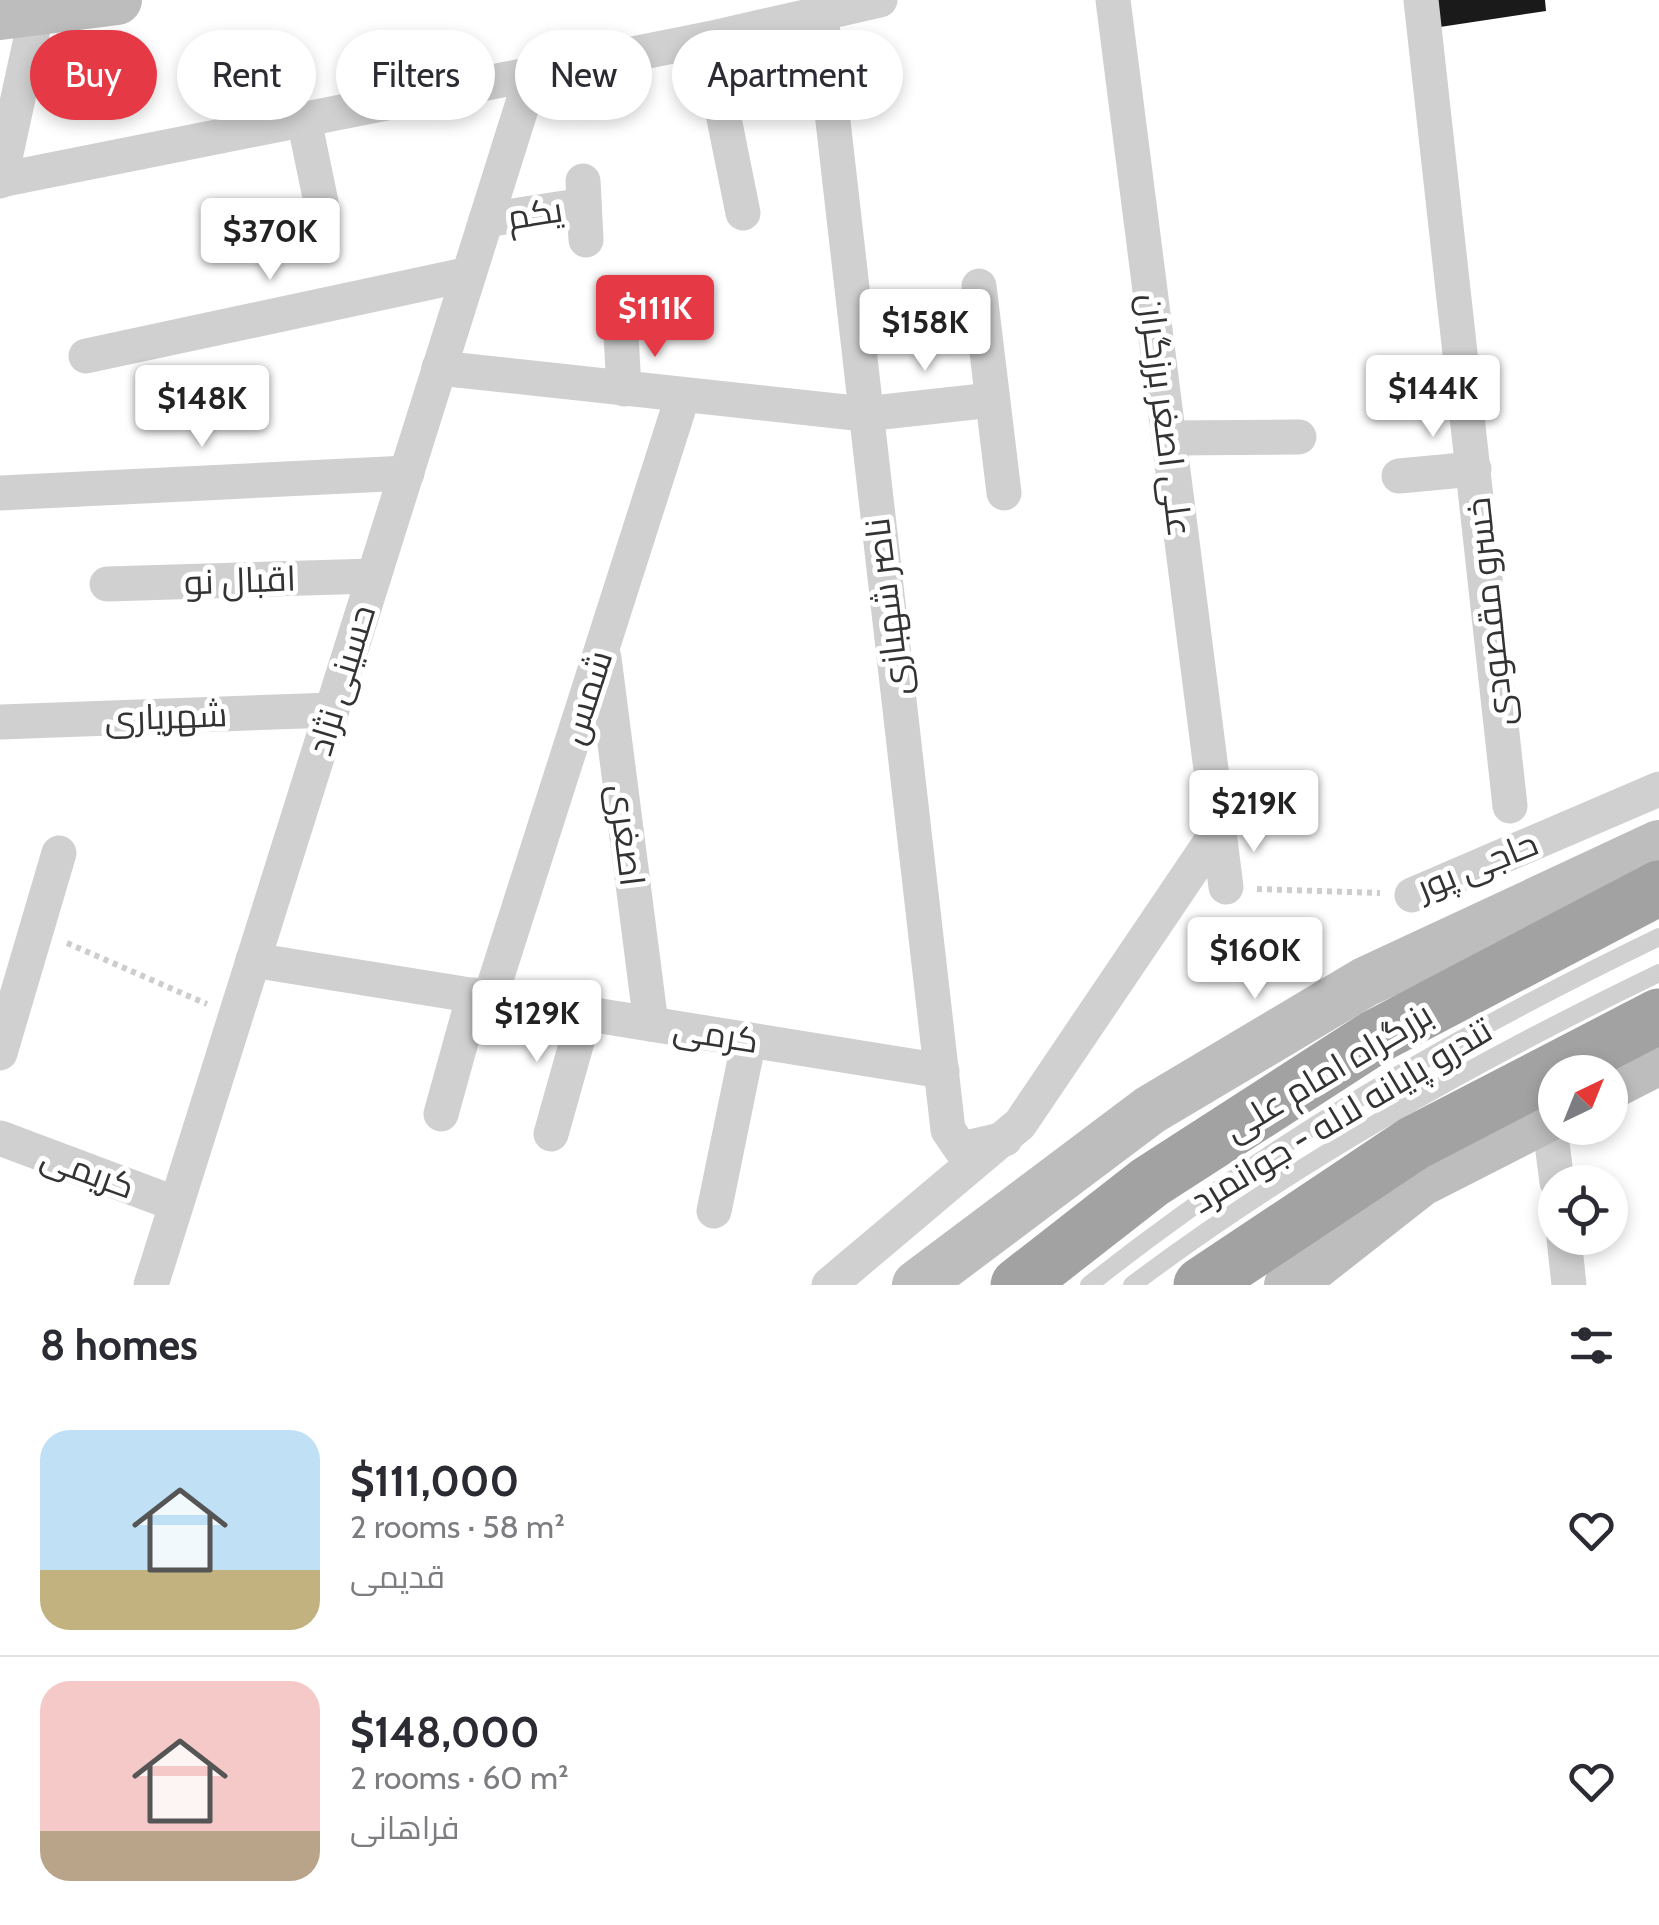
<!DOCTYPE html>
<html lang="en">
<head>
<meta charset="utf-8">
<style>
	:root { --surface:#fff; --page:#f2f2f3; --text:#2b2b33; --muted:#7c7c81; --line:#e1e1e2; --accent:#e63946 }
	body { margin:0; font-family:Cabin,Cairo,sans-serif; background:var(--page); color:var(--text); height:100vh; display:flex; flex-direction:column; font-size:38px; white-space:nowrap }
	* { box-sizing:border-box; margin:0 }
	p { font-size:32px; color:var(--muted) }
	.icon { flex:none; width:55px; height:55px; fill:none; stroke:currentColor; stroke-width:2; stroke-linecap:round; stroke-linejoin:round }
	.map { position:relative; height:1285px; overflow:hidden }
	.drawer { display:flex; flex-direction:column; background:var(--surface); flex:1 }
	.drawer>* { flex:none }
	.hud { position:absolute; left:30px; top:30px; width:1000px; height:90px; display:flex; gap:20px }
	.needle { width:65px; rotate:43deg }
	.fabs { position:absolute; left:1538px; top:1055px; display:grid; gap:20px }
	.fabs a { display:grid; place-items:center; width:90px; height:90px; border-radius:50%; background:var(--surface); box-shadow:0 5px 15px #0003; font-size:50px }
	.price { position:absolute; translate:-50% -85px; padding:0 22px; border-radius:10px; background:#fff; color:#222; font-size:32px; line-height:65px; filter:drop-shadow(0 2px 5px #0008) }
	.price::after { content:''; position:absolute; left:50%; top:60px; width:30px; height:22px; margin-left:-15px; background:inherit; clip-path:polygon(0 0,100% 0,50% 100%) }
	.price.current { background:var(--accent); color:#fff }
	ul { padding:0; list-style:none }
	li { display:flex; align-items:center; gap:30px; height:250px; padding:0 40px }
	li+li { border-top:2px solid var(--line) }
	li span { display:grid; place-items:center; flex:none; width:280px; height:200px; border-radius:30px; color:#555 }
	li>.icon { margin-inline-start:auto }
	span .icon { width:120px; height:120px; fill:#fffc; stroke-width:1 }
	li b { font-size:42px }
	h2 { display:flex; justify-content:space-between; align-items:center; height:120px; padding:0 40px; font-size:42px }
	.pill { padding:0 35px; border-radius:45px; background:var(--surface); box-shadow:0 5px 15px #0003; font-size:35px; line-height:90px }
	.pill.current { background:var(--accent); color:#fff }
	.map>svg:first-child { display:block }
	.building { fill:#1a1a1a }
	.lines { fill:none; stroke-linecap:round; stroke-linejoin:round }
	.path { stroke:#cdcdcd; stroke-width:6; stroke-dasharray:5 5; stroke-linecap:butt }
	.service { stroke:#d0d0d0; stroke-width:18 }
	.minor { stroke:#d0d0d0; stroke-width:35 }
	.secondary { stroke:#bdbdbd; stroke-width:50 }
	.trunk { stroke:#a2a2a2; stroke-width:55 }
	.labels { text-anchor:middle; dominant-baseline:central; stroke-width:10; stroke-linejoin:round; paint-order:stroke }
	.street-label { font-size:35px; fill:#333; stroke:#fff }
</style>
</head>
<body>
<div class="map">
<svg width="1659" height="1285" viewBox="0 0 1659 1285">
	<rect width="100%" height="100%" fill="#fff"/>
	<polygon class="building" points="1436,0 1545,0 1546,11 1440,27"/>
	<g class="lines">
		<g class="path">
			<polyline points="1257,889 1380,893"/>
			<polyline points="67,943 207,1004"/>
		</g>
		<g class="service">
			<path d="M1089 1285C1263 1146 1458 1034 1659 937"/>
			<path d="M1132 1285C1296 1162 1475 1062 1659 973"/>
		</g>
		<g class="minor">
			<polyline points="1113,0 1226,887"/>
			<polyline points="1421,0 1510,806"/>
			<polyline points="821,16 948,1130 961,1149 1005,1139"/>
			<polyline points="708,39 743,213"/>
			<polyline points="304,120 321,202"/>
			<polyline points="0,180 708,39 880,0"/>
			<polyline points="0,181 37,11"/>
			<polyline points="583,181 586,240"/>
			<polyline points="486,220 584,205"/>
			<polyline points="979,286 1004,493"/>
			<polyline points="619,297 624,389"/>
			<polyline points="86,356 469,274"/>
			<polyline points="439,368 864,414 992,400"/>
			<polyline points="1170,438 1299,437"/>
			<polyline points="1399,476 1474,469"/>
			<polyline points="0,493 407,473"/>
			<polyline points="107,584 374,576"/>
			<polyline points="604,658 651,1024"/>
			<polyline points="0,722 332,710"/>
			<polyline points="1412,895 1659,789"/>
			<polyline points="253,960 942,1071"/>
			<polyline points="490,998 683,395"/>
			<polyline points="0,1053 59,853"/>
			<polyline points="441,1114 474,995"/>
			<polyline points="551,1134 585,1013"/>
			<polyline points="1551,1136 1557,1182"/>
			<polyline points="0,1138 176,1204"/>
			<polyline points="714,1211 749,1040"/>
			<polyline points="1564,1238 1569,1285"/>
			<polyline points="151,1285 532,74"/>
			<polyline points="829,1285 1020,1124 1218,831"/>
		</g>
		<g class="secondary">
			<polyline points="0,15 117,0"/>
			<polyline points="1610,1085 1659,1060"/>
			<polyline points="917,1285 1150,1110 1365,982 1659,845"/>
			<polyline points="1289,1285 1420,1182 1555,1113"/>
		</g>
		<g class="trunk">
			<polyline points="1018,1285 1150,1182 1375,1037 1659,888"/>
			<polyline points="1201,1285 1414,1143 1659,1016"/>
		</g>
	</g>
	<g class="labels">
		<g class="street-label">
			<text transform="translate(535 213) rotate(-9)">یکم</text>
			<text transform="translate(1166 415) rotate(83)">علی اصغر برزگران</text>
			<text transform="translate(240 580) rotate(-2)">اقبال نو</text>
			<text transform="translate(887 607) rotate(-97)">ناصر شهبازی</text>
			<text transform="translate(1489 612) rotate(-96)">خسرو مقصودی</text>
			<text transform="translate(341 680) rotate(-73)">حسینی نژاد</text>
			<text transform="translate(586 697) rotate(-72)">شمس</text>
			<text transform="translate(166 716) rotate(-2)">شهریاری</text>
			<text transform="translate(627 835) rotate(83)">اصغری</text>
			<text transform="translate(1477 865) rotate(-22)">حاجی پور</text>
			<text transform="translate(716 1034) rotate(9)">کرمی</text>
			<text transform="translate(1328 1071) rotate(-31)">بزرگراه امام علی</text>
			<text transform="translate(1341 1115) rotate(-31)">تندرو پایانه لاله - جوانمرد</text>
			<text transform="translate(88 1171) rotate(20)">کریمی</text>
		</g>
	</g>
</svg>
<div class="fabs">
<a><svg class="needle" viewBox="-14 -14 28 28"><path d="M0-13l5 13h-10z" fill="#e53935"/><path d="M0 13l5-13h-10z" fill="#7c7c81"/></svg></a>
<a><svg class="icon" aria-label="locate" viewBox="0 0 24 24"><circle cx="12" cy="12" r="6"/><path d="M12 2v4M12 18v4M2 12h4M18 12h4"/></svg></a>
</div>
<b class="price" style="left:270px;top:283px">$370K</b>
<b class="price current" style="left:655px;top:360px">$111K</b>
<b class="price" style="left:925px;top:374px">$158K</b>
<b class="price" style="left:1433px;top:440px">$144K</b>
<b class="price" style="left:202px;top:450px">$148K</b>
<b class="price" style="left:1254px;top:855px">$219K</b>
<b class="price" style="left:1255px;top:1002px">$160K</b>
<b class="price" style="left:537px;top:1065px">$129K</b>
<div class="hud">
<a class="pill current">Buy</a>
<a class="pill">Rent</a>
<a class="pill">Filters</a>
<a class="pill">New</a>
<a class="pill">Apartment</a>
</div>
</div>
<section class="drawer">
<h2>8 homes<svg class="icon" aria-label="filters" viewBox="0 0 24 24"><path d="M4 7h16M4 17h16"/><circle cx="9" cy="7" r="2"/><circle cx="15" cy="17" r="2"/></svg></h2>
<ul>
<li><span style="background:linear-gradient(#bfe0f5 70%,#c2b280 0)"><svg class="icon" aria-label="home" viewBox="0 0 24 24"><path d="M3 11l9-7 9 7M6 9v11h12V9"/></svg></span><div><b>$111,000</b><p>2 rooms · 58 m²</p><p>قدیمی</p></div><svg class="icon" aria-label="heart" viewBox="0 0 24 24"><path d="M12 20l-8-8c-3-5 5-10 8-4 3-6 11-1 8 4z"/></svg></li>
<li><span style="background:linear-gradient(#f6c9c9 75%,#b9a48a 0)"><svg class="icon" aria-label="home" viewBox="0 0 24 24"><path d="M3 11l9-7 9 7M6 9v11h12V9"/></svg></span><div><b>$148,000</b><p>2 rooms · 60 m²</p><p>فراهانی</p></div><svg class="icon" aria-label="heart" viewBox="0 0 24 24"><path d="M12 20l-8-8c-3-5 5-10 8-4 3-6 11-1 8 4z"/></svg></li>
</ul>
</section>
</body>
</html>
